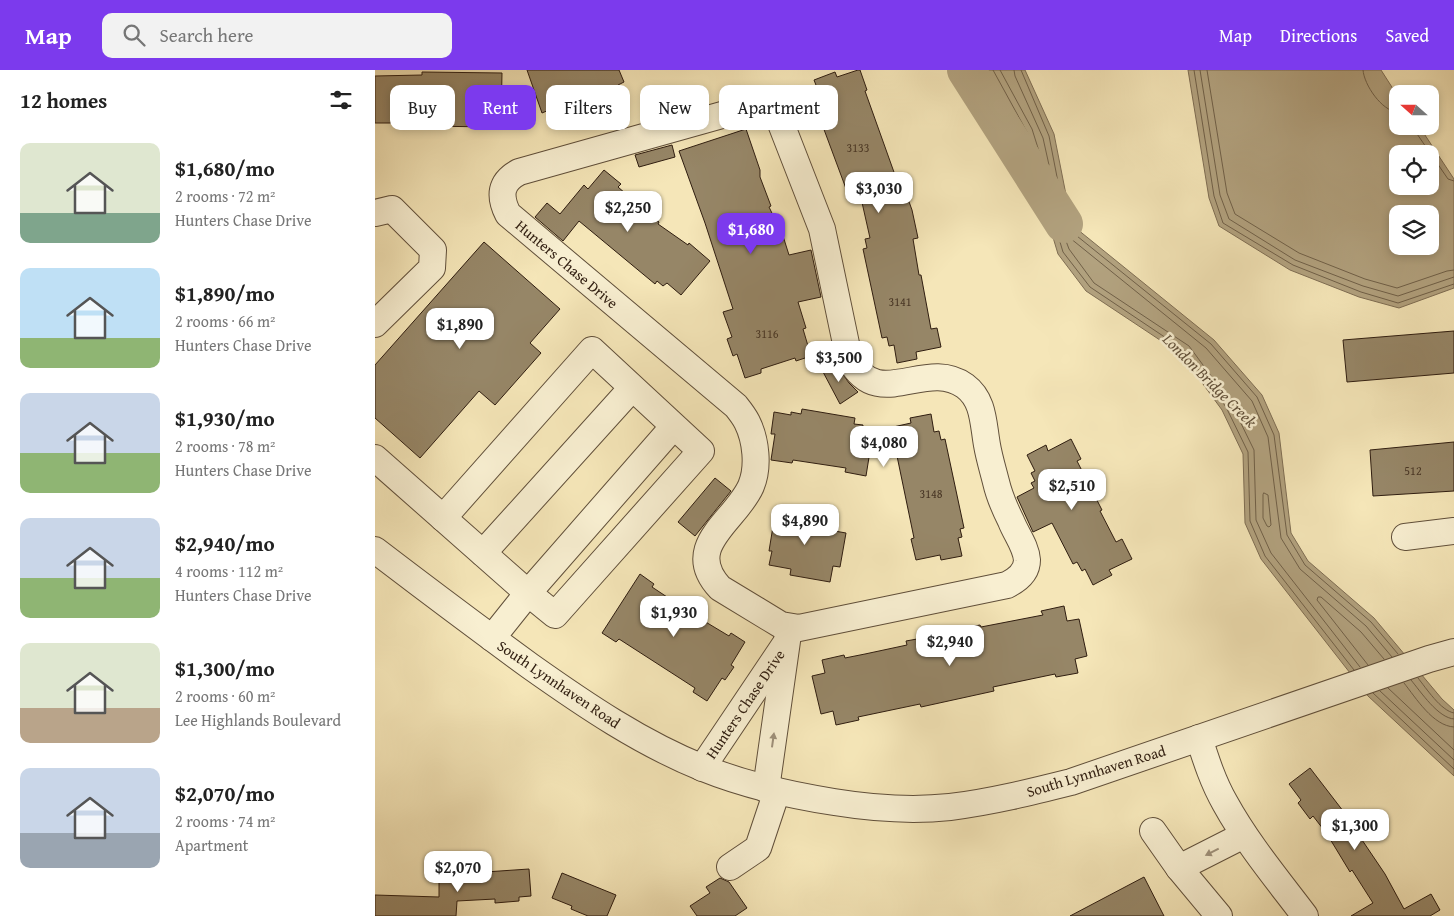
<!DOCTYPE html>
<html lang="en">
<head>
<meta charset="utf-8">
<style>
	:root { --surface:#fff; --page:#f2f2f2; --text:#222; --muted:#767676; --accent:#7c3aed }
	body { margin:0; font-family:"Gentium Book Plus",serif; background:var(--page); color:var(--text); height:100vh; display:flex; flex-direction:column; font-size:19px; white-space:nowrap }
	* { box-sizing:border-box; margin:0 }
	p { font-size:16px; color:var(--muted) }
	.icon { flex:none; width:28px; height:28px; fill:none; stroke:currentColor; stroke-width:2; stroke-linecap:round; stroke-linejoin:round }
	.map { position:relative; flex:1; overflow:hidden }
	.drawer { display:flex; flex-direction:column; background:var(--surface); width:375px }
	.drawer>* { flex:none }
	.guide { position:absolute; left:15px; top:15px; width:475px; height:45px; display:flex; gap:10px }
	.needle { width:32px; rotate:291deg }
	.tools { position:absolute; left:1014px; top:15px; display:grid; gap:10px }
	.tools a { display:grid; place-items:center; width:50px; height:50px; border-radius:10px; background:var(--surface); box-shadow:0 2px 8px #0003; font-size:25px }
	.price { position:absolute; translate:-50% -42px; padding:0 11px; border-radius:10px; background:#fff; color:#222; font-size:16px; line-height:32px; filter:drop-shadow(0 1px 2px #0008) }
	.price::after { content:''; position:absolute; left:50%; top:30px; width:15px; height:11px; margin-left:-8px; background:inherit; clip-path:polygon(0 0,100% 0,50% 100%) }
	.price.on { background:var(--accent); color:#fff }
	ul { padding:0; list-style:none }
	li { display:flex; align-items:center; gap:15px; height:125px; padding:0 20px }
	li span { display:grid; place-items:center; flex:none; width:140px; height:100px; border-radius:10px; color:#555 }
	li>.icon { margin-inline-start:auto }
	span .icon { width:60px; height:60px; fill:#fffc; stroke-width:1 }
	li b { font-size:21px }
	h2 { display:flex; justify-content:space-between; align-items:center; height:60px; padding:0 20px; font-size:21px }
	.pill { padding:0 18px; border-radius:10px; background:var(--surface); box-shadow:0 2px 8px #0003; font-size:18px; line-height:45px }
	.pill.on { background:var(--accent); color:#fff }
	header { display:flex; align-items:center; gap:30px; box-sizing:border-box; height:70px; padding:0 25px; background:var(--accent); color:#fff }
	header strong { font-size:24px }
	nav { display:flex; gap:28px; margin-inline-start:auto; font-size:18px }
	.search { width:350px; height:45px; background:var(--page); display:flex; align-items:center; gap:12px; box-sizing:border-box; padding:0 18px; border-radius:10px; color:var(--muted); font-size:19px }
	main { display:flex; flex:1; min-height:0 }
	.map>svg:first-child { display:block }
	.water { fill:#b2a27f; stroke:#7e6d53; fill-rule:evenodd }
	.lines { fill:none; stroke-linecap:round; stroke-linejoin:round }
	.shore { stroke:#706048; stroke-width:1 }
	.river { stroke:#b2a27f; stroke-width:38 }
	.building { fill:#968667; stroke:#2f1d10 }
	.minor-casing { stroke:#604f3a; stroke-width:28 }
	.minor { stroke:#f8efd1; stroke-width:26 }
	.oneway { fill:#9e907a }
	.labels { text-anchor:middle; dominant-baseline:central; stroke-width:5; stroke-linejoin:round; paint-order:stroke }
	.number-label { font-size:12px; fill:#493726 }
	.street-label { font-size:15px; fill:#2f1d10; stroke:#f8efd1 }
	.water-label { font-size:16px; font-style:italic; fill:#63523c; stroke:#f8efd1 }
</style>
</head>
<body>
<header>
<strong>Map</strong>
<div class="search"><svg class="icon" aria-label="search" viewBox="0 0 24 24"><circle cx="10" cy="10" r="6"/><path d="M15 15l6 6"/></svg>Search here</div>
<nav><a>Map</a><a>Directions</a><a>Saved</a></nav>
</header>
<main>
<section class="drawer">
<h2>12 homes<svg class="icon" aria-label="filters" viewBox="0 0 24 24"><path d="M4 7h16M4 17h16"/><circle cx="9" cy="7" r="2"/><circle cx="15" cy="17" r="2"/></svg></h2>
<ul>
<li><span style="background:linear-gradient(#dfe7d0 70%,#7fa58c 0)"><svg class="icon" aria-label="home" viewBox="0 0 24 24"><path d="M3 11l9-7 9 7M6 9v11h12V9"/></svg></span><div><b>$1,680/mo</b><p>2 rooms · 72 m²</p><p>Hunters Chase Drive</p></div></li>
<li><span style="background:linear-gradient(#bfe0f5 70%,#8fb573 0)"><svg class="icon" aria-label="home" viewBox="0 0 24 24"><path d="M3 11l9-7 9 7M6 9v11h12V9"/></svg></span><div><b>$1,890/mo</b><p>2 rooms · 66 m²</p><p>Hunters Chase Drive</p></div></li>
<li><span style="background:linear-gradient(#c9d6e8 60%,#8fb573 0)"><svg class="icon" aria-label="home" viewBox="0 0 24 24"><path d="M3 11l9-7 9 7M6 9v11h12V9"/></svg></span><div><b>$1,930/mo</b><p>2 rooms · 78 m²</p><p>Hunters Chase Drive</p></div></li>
<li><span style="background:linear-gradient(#c9d6e8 60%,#8fb573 0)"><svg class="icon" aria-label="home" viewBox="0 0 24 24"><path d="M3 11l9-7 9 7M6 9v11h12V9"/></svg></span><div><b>$2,940/mo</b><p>4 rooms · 112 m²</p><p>Hunters Chase Drive</p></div></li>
<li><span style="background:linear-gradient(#dfe7d0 65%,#b9a48a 0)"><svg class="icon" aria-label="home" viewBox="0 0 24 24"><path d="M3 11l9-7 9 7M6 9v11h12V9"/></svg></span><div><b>$1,300/mo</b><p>2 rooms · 60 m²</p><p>Lee Highlands Boulevard</p></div></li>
<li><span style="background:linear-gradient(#c9d6e8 65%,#9aa5b1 0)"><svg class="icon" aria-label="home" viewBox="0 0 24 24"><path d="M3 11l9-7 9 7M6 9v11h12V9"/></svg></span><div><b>$2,070/mo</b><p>2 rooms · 74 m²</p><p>Apartment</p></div></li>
</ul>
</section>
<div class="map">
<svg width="1079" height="846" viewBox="0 0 1079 846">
	<rect width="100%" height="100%" fill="#f5e6b8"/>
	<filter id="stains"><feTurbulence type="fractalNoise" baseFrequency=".004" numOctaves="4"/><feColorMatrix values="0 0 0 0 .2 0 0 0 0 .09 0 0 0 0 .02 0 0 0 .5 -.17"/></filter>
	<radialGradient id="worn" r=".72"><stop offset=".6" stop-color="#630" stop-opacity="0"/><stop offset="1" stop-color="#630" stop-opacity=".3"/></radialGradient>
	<g class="water">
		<polygon points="612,0 650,0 679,64 697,155 839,270 887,325 904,363 916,463 933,491 999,548 1067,629 1079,640 1079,706 993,626 886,489 870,453 868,384 847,340 806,284 711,221 683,184 647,64"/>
		<path d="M813 0H1006L1022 25V56H1044L1079 109V218L1024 238 984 227 915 200 844 156 834 128ZM1022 84H1055V116H1022ZM1022 144H1055V176H1022Z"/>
	</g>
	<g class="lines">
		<g class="shore">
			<polyline points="618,0 652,62 688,182 715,217 809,280 851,337 873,382 875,451 890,486 979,600"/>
			<polyline points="625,0 657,59 669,97 672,98 674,95 668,68 640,6 639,0"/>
			<polyline points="646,0 674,66 692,158 836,274 882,327 899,365 912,465 930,495 996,552 1023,584"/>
			<polyline points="819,0 839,126 848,153 918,195 986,222 1023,233 1079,214"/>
			<polyline points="825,0 845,125 854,149 920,190 988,216 1023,226 1079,207"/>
			<polyline points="832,0 852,123 860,144 924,183 990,209 1022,218 1072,201 1079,200"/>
			<path d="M988 0C989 15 1007 41 1022 42"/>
			<polyline points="1040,56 1040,61 1073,109 1079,111"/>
			<polygon points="889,423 893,425 896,455 894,457 892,456 888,448 888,425"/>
			<polyline points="993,595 942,530 943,527 946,527 986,562 1009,589"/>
			<polyline points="985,597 896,483 881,450 879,380 856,333 814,276 719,213 694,179 691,171 692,168 695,168 831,278 877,331 893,367 906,468 925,499 991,556 1017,587"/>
			<path d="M1043 608C1051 618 1066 641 1079 643"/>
			<path d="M1036 610C1046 622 1063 648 1079 649"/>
			<path d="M1029 613C1041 628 1058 656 1079 657"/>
			<polyline points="1013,618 1079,680"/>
			<polyline points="1005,621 1079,690"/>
			<polyline points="998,623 1079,699"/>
		</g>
		<polyline class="river" points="591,0 689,154"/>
	</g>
	<g class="building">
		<polygon points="152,0 244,0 249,12 243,15 244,17 175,43 174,40 167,43"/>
		<polygon points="483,0 485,0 492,20 490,21 520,105 524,104 537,140 543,168 538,169 544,205 546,205 556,259 562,258 566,277 541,282 542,289 522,293 519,275 514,276 512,267 507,268 488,179 492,178 490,169 495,168 486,128 480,130 477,122 473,124 441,38 445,37 442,29 446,28 439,10 460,2 462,7"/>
		<polygon points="47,2 127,3 126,53 120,53 120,57 46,56 46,53 0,53 0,6 47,5"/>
		<polygon points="371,59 385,100 385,107 396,136 394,137 408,166 414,185 436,180 446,227 423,232 431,258 428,259 436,286 421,291 420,288 386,299 386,303 370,308 362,284 358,286 352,269 357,267 348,242 358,239 330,153 304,81"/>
		<polygon points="297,75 300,87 264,97 260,85"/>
		<polygon points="229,100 246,114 243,117 266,137 265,138 284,152 283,154 313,175 314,173 335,191 306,225 292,213 288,216 282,211 280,214 204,151 188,171 160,147 172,133 185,144 209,115 213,119"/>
		<polygon points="109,172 185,239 155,273 166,283 120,335 104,321 45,388 0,348 0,295"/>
		<polygon points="1079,261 1079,303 972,312 968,270"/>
		<polygon points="460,293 474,313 483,322 465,334 447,300"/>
		<polygon points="427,339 480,348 479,354 488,355 487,364 536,353 535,348 556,344 559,362 564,361 566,370 570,369 589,458 585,459 587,467 583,468 587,486 566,490 565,485 541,490 536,469 539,468 522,386 495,381 491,406 470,402 471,398 418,390 417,393 396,390 400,364 396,364 399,342 416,345 416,342 426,344"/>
		<polygon points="696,369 706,389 702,391 727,440 725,441 741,472 747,469 757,489 734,500 737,505 718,515 710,499 707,501 702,492 698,494 677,453 658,462 642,427 659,418 656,413 660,411 656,403 660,401 652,385 671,375 673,381"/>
		<polygon points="1079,372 1079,421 998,426 995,380"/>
		<polygon points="340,408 356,421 320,466 303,452"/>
		<polygon points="401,438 439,445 437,457 471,463 465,497 458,496 455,512 415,505 416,499 394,495 397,481 394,481"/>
		<polygon points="265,504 279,514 277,517 319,545 354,566 356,563 370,572 356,595 359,597 350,610 347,608 332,631 318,622 320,618 303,607 244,569 241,572 227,563"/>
		<polygon points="689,536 692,551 704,549 712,586 700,589 703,603 681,607 680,604 618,617 619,621 546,637 545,634 483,647 484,650 461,655 458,641 446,644 437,606 450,603 447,590 469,585 470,588 490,584 532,575 531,571 553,567 556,581 586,574 583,559 605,555 606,557 668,545 666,541"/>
		<polygon points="935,698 985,763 983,764 1010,804 1029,839 1056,824 1065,840 1055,846 976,846 998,833 977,800 975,802 952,764 938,746 935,749 923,733 926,730 914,714"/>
		<polygon points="64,796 81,796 81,804 154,799 156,826 144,827 144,831 120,833 120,829 82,831 81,846 0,846 0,825 64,827"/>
		<polygon points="187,803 241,825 232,846 213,846 196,839 197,836 177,828"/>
		<polygon points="769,807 789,846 695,846"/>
		<polygon points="345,808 354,812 372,838 360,846 322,846 315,836 335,823 331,817"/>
	</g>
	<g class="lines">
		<g class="minor-casing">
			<g id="minor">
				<path d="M379 36C389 36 396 39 403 46L447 159 474 288C503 344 550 287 590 316 609 330 608 353 612 375 614 387 618 400 621 412 624 425 630 439 636 451 641 464 651 476 652 490 652 502 642 510 632 515L424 558 406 555 345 518C306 476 361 451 376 416 384 397 381 370 372 352 369 346 365 341 361 336L133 144C124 126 125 112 144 102Z"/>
				<polyline points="0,143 17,139 58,180 57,198 0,254"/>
				<polyline points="0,388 153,523 117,568"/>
				<polyline points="68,448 217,280 326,381 180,545 153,523 299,356"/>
				<polyline points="1030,467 1079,461"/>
				<path d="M0 480C51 519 103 558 155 596 210 635 266 673 328 698 370 715 414 725 459 732 496 738 538 741 575 737 616 732 656 722 696 712L1054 589 1079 582"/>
				<polyline points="108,483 257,318"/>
				<path d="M824 668C831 690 838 712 850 733 872 773 902 809 930 846"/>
				<polyline points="327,698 409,576"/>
				<polyline points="391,719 414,557"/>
				<polyline points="778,761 804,798 844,846"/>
				<polyline points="355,797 383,778 402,721"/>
				<polyline points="804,798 869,765"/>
			</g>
		</g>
		<use href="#minor" class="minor"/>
	</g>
	<defs><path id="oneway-solid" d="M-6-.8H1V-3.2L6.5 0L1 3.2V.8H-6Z" transform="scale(1.25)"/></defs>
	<g class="oneway">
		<use href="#oneway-solid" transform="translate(398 670) rotate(-82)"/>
		<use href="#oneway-solid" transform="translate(837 782) rotate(153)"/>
	</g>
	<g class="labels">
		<g class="number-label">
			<text x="483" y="77">3133</text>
			<text x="525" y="231">3141</text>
			<text x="392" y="263">3116</text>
			<text x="1038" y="400">512</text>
			<text x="556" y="423">3148</text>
		</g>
		<g class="street-label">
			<text transform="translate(192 194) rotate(40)">Hunters Chase Drive</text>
			<text transform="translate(184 614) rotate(34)">South Lynnhaven Road</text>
			<text transform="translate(370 634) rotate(-56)">Hunters Chase Drive</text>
			<text transform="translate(721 701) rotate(-17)">South Lynnhaven Road</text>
		</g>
		<g class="water-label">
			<text transform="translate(835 310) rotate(45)">London Bridge Creek</text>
		</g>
	</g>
	<rect width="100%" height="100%" filter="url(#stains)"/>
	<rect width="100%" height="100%" fill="url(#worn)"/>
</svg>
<div class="tools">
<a><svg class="needle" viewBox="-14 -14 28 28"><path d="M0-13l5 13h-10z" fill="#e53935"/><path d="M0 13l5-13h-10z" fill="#767676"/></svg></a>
<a><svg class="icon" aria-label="locate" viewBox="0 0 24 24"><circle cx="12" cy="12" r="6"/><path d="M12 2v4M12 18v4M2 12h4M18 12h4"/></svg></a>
<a><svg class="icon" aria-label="layers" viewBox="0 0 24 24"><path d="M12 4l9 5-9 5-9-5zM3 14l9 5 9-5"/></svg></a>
</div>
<b class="price" style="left:504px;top:144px">$3,030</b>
<b class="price" style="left:253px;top:163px">$2,250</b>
<b class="price on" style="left:376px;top:185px">$1,680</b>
<b class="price" style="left:85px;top:280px">$1,890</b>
<b class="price" style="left:464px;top:313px">$3,500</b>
<b class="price" style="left:509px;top:398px">$4,080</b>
<b class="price" style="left:697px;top:441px">$2,510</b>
<b class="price" style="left:430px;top:476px">$4,890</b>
<b class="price" style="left:299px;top:568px">$1,930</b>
<b class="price" style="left:575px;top:597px">$2,940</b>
<b class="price" style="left:980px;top:781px">$1,300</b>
<b class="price" style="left:83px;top:823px">$2,070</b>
<div class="guide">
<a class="pill">Buy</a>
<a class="pill on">Rent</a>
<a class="pill">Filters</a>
<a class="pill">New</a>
<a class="pill">Apartment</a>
</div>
</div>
</main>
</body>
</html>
